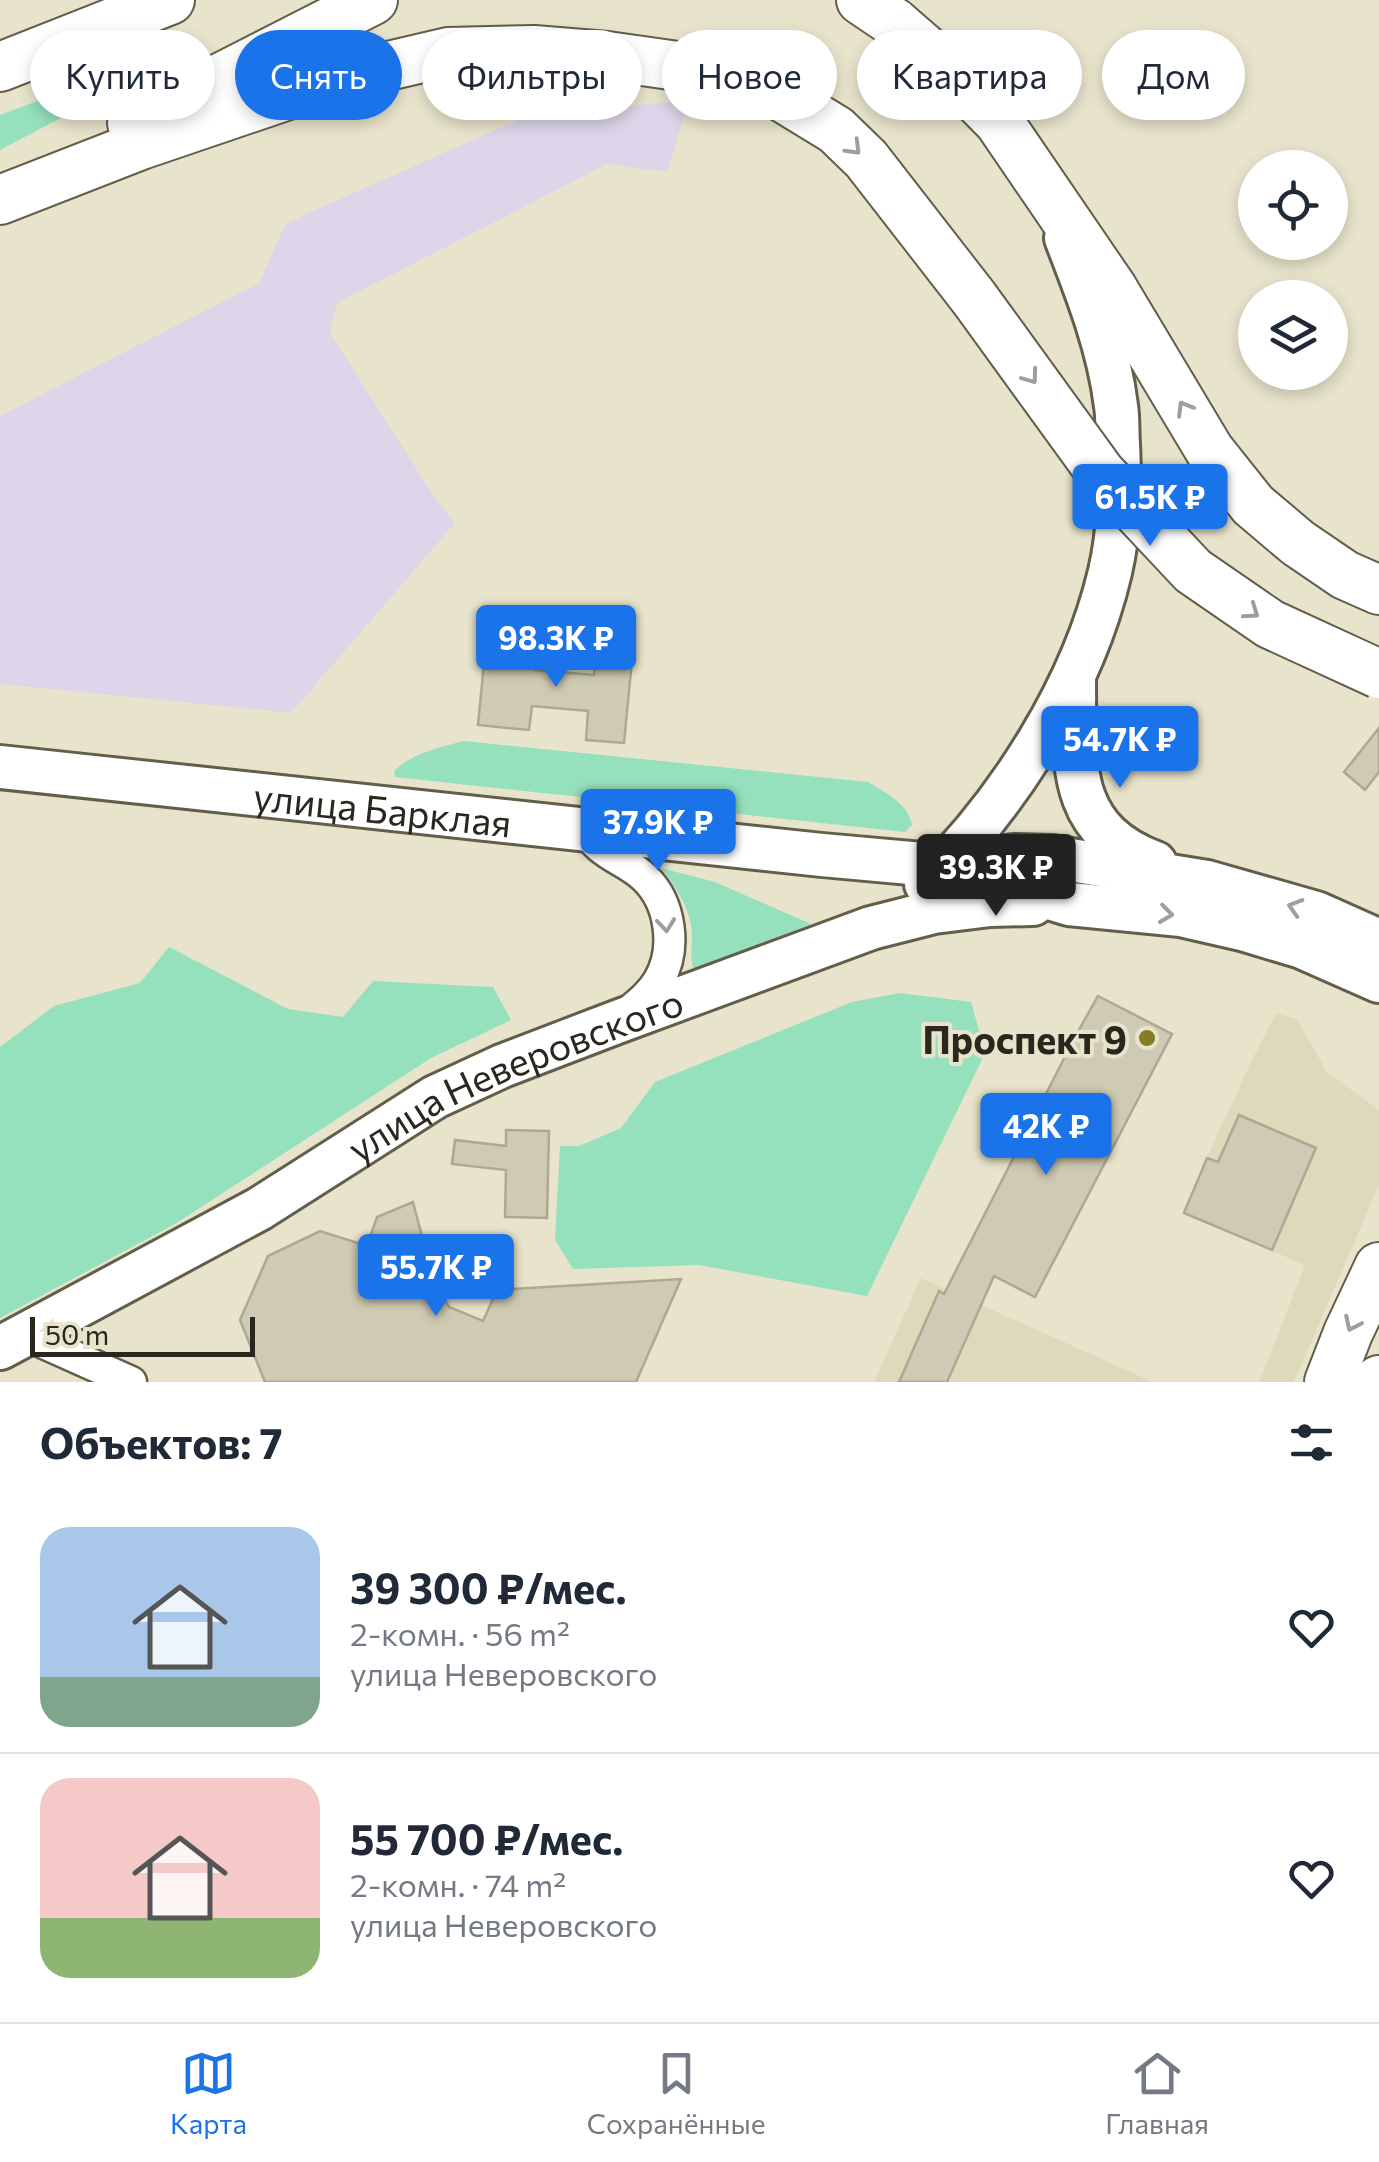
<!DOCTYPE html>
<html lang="ru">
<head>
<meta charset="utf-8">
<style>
	:root { --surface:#fff; --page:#f2f2f3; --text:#1f2937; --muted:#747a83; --line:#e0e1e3; --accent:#1a73e8 }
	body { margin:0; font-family:Commissioner,sans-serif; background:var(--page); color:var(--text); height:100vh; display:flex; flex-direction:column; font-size:38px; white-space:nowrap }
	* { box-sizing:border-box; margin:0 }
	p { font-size:32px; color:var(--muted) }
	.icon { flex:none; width:55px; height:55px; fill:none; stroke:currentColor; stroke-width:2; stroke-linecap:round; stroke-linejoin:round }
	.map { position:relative; height:1382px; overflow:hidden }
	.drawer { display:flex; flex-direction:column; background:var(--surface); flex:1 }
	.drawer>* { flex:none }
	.guide { position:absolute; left:30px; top:30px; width:1320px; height:90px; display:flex; gap:20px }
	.tools { position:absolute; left:1238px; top:150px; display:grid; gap:20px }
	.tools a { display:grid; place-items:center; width:110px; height:110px; border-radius:50%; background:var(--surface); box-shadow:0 5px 15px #0003; font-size:50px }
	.scale { position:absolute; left:30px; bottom:25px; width:225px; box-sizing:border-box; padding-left:10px; border:5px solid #29271e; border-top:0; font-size:28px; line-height:35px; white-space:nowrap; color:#29271e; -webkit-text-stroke:8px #e8e4cc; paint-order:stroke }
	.price { position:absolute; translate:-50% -85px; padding:0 22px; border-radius:10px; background:var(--accent); color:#fff; font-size:32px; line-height:65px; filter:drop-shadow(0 2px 5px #0008) }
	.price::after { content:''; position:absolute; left:50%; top:60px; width:30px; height:22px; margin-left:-15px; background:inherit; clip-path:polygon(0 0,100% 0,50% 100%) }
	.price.current { background:#222; color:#fff }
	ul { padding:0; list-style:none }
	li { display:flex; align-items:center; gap:30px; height:250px; padding:0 40px }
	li+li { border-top:2px solid var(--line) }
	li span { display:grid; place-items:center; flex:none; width:280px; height:200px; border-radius:30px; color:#555 }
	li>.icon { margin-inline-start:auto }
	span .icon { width:120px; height:120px; fill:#fffc; stroke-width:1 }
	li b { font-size:42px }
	h2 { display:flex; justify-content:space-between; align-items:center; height:120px; padding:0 40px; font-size:42px }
	.chip { padding:0 35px; border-radius:45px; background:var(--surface); box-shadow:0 5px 15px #0003; font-size:35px; line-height:90px }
	.chip.current { background:var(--accent); color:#fff }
	.tabs { display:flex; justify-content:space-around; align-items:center; height:140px; border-top:2px solid var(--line); background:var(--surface); font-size:28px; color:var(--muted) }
	.tabs a { display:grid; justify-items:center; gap:5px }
	.tabs .current { color:var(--accent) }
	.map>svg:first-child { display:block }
	.built { fill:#dfd9bb }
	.industrial { fill:#ded5ea }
	.green { fill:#95e0bd }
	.building { fill:#cfcab3; stroke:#aca892; stroke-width:2.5 }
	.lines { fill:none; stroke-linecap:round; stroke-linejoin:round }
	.street-casing { stroke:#625e4a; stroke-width:35 }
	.secondary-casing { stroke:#625e4a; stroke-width:48 }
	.primary-casing { stroke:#625e4a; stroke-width:52 }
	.street { stroke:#fff; stroke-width:30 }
	.secondary { stroke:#fff; stroke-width:42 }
	.primary { stroke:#fff; stroke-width:48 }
	.primary-bridge-casing { stroke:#625e4a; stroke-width:52; stroke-linecap:butt }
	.primary-bridge { stroke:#fff; stroke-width:48 }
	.oneway { stroke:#9f9e9a }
	.poi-dot { fill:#847d23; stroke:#e8e4cc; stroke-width:4 }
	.labels { text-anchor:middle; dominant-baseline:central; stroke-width:8; stroke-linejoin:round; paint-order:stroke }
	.street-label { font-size:38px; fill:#29271e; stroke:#e8e4cc }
	.poi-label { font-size:38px; font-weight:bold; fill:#29271e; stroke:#e8e4cc; text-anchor:end }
</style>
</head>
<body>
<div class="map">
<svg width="1379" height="1382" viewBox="0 0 1379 1382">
	<rect width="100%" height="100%" fill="#e8e4cc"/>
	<g class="built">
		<polygon points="1276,1013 1297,1019 1327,1072 1379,1110 1379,1185 1294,1382 1259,1382 1305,1265 1182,1212 1250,1064"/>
		<polygon points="921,1278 1153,1382 874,1382"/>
	</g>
	<polygon class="industrial" points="689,100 667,172 607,164 337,303 330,333 433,495 455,523 291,713 0,684 0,416 259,283 285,225 308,213 527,116"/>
	<g class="green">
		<path d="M80 85C89 88 95 92 93 101L0 150V115Z"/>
		<path d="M464 741 868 782C886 793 908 803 912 825L905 832 395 777 394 771C412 753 441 747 464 741Z"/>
		<path d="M661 868 715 882 811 924 698 968H693C690 957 692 947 692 935 691 909 677 888 661 868Z"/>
		<polygon points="169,947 288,1009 343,1017 373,981 493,987 511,1020 431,1058 175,1224 0,1318 0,1047 54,1006 140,983"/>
		<polygon points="900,993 971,1002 979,1030 992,1039 867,1296 699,1265 573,1269 555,1240 560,1146 579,1146 621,1128 655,1082 852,1002"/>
	</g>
	<g class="building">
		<polygon points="486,642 537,647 535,670 594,675 596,646 633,650 624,743 586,740 588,711 532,706 529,730 478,725"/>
		<polygon points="1379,728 1379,772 1365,790 1344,772"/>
		<polygon points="1098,996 1172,1034 1035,1297 994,1276 947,1382 899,1382 939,1291 944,1294 1076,1035"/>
		<polygon points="1239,1115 1316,1148 1272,1250 1184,1213 1207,1158 1218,1162"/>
		<polygon points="506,1130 549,1131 547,1218 505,1217 506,1170 452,1164 455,1140 506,1146"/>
		<polygon points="413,1202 434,1282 449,1307 483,1321 497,1290 681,1279 636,1382 265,1382 240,1320 268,1256 320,1231 367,1246 377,1217"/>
	</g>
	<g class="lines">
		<g class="street-casing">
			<g id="street">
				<path d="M584 829C589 835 594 842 600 847 614 859 632 865 645 878 671 903 677 949 659 980 651 994 638 1004 626 1014"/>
				<polyline points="26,1335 131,1382"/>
			</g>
		</g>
		<g class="secondary-casing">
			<g id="secondary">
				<path d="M1074 681C1075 761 1065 829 1155 863"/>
				<path id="s1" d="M0 767 822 855 944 866 1069 904 1181 915 1242 929 1302 947 1379 981"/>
				<polyline points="960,863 1014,856 1052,857 1207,882 1316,913 1379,941"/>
				<path d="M926 884C1009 803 1083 687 1110 572 1120 529 1120 488 1118 444 1117 431 1118 418 1116 406 1109 348 1087 292 1066 238"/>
				<path id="s2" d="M0 1348 259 1209 435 1097 502 1066 617 1022 871 928 934 912 990 905 1033 904"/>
			</g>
		</g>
		<g class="primary-casing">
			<g id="primary">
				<polyline points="861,0 895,23 941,63 999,122 1113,289 1210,451 1253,505 1298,543 1345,575 1379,590"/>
				<polyline points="0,67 170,0"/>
				<polyline points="132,123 373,0"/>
				<polyline points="0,200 141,145 341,77 448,52 534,50 607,56 734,74 782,97 836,130 866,159 974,298"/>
				<polyline points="1329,1382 1348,1333 1379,1267"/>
				<polyline points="1378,1382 1379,1380"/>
			</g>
		</g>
		<use href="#street" class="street"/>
		<use href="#secondary" class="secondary"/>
		<use href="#primary" class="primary"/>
		<g class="primary-bridge-casing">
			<polyline id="primary-bridge" points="974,298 1101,473 1193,571 1270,624 1379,674"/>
		</g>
		<use href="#primary-bridge" class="primary-bridge"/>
	</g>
	<defs><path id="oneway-chevron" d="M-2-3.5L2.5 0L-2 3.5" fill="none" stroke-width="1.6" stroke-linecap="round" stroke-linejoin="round" transform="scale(2.5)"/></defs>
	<g class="oneway">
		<use href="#oneway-chevron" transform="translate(854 148) rotate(45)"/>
		<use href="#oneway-chevron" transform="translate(1031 377) rotate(54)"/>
		<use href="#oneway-chevron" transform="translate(1184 408) rotate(-121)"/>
		<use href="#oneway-chevron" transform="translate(1252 612) rotate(35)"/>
		<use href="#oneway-chevron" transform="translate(1295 907) rotate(-163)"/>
		<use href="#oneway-chevron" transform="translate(1166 914) rotate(7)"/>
		<use href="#oneway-chevron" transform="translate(666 925) rotate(84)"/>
		<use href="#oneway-chevron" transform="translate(1352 1324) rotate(115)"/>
	</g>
	<circle class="poi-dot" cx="1147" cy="1038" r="10"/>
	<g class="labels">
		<g class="street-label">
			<text stroke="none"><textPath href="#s1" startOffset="385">улица Барклая</textPath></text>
			<text stroke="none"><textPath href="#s2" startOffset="585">улица Неверовского</textPath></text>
		</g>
		<g class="poi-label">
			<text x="1127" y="1038">Проспект 9</text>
		</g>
	</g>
</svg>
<div class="tools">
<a><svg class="icon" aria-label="locate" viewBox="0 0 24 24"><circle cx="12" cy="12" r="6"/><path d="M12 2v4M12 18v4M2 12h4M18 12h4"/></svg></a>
<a><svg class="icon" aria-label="layers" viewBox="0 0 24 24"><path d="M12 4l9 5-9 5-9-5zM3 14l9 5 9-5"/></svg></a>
</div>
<div class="scale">50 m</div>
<b class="price" style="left:1150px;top:549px">61.5K ₽</b>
<b class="price" style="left:556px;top:690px">98.3K ₽</b>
<b class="price" style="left:1120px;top:791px">54.7K ₽</b>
<b class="price" style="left:658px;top:874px">37.9K ₽</b>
<b class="price current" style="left:996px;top:919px">39.3K ₽</b>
<b class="price" style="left:1046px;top:1178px">42K ₽</b>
<b class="price" style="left:436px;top:1319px">55.7K ₽</b>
<div class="guide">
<a class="chip">Купить</a>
<a class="chip current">Снять</a>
<a class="chip">Фильтры</a>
<a class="chip">Новое</a>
<a class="chip">Квартира</a>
<a class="chip">Дом</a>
</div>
</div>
<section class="drawer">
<h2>Объектов: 7<svg class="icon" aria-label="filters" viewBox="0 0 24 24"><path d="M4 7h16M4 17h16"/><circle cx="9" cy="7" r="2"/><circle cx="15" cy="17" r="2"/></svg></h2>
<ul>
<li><span style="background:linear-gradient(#a9c7e8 75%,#7fa58c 0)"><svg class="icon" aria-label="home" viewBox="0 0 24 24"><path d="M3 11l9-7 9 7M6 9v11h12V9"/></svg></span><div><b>39 300 ₽/мес.</b><p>2-комн. · 56 m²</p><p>улица Неверовского</p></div><svg class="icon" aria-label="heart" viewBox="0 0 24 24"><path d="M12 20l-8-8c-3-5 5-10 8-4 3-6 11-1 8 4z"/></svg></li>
<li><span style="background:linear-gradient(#f6c9c9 70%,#8fb573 0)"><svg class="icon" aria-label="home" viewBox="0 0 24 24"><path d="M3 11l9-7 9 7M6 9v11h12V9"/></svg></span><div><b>55 700 ₽/мес.</b><p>2-комн. · 74 m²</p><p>улица Неверовского</p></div><svg class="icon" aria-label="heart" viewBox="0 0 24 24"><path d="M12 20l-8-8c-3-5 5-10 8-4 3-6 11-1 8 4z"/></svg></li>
</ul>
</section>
<nav class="tabs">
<a class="current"><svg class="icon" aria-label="map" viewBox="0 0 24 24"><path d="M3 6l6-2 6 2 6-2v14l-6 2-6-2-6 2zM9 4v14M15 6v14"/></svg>Карта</a>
<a><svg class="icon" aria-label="saved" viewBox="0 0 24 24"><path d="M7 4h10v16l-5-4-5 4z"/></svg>Сохранённые</a>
<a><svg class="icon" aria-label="home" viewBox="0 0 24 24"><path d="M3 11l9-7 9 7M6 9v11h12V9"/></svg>Главная</a>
</nav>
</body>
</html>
